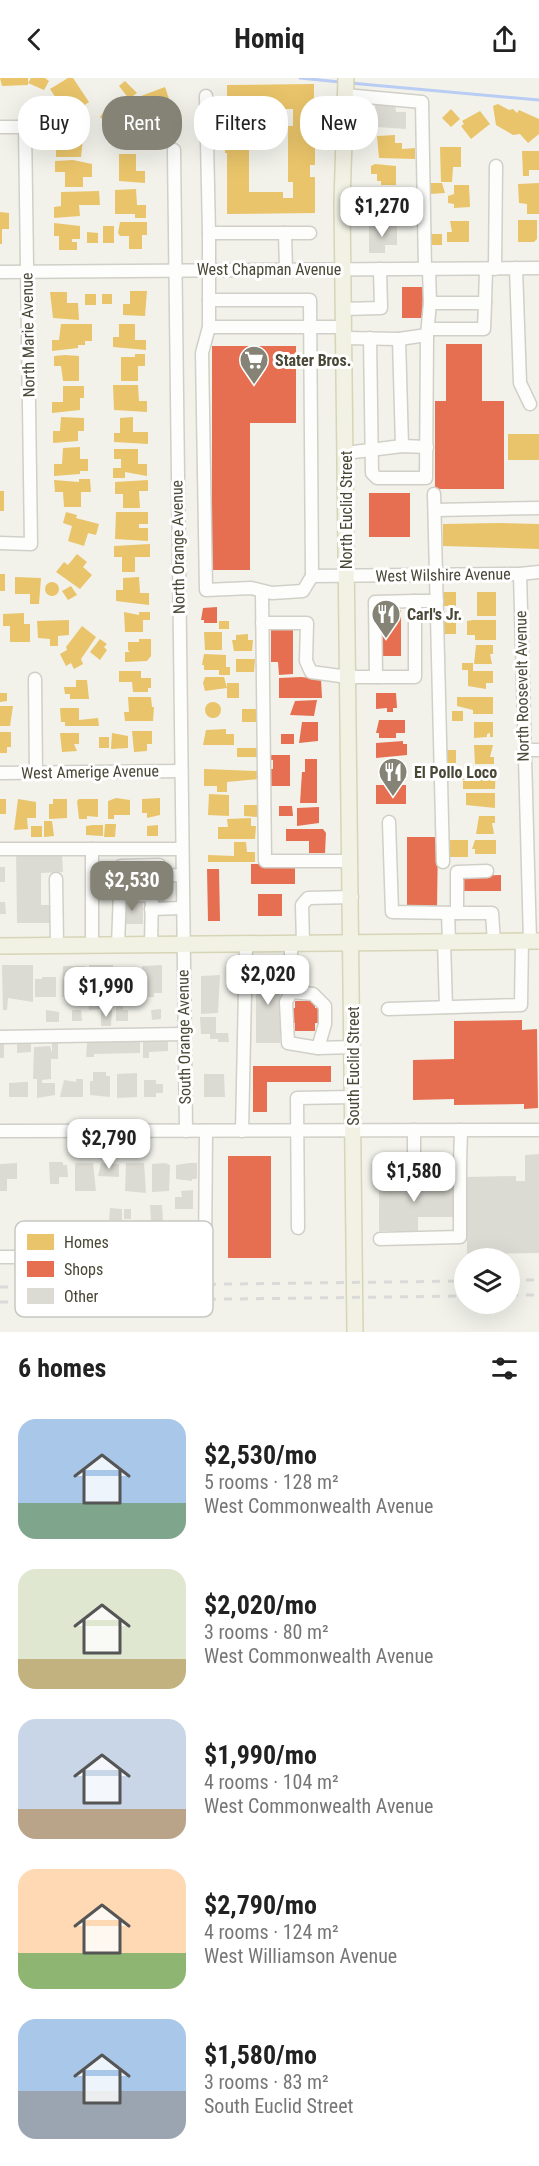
<!DOCTYPE html>
<html lang="en">
<head>
<meta charset="utf-8">
<style>
	:root { --surface:#fff; --page:#f6f6f6; --text:#222; --muted:#767676; --accent:#848375 }
	body { margin:0; font-family:"Roboto Condensed",sans-serif; background:var(--page); color:var(--text); height:100vh; display:flex; flex-direction:column; font-size:22px; white-space:nowrap }
	* { box-sizing:border-box; margin:0 }
	p { font-size:20px; color:var(--muted) }
	.icon { flex:none; width:33px; height:33px; fill:none; stroke:currentColor; stroke-width:2; stroke-linecap:round; stroke-linejoin:round }
	.map { position:relative; height:1254px; overflow:hidden }
	.panel { display:flex; flex-direction:column; background:var(--surface); flex:1 }
	.panel>* { flex:none }
	.hud { position:absolute; left:18px; top:18px; width:504px; height:54px; display:flex; gap:12px }
	.fabs { position:absolute; left:454px; top:1170px; display:grid; gap:12px }
	.fabs a { display:grid; place-items:center; width:66px; height:66px; border-radius:50%; background:var(--surface); box-shadow:0 6px 24px #0002; font-size:30px }
	.price { position:absolute; translate:-50% -51px; padding:0 14px; border-radius:12px; background:#fff; color:#222; font-size:20px; line-height:39px; filter:drop-shadow(0 2px 3px #0008) }
	.price::after { content:''; position:absolute; left:50%; top:36px; width:18px; height:14px; margin-left:-9px; background:inherit; clip-path:polygon(0 0,100% 0,50% 100%) }
	.price.on { background:var(--accent); color:#fff }
	ul { padding:0; list-style:none }
	li { display:flex; align-items:center; gap:18px; height:150px; padding:0 18px }
	li span { display:grid; place-items:center; flex:none; width:168px; height:120px; border-radius:18px; color:#555 }
	li>.icon { margin-inline-start:auto }
	span .icon { width:72px; height:72px; fill:#fffc; stroke-width:1 }
	li b { font-size:26px }
	h2 { display:flex; justify-content:space-between; align-items:center; height:72px; padding:0 18px; font-size:26px }
	.tag { padding:0 21px; border-radius:24px; background:var(--surface); box-shadow:0 6px 24px #0002; font-size:21px; line-height:54px }
	.tag.on { background:var(--accent); color:#fff }
	header { display:flex; justify-content:space-between; align-items:center; height:78px; padding:0 18px; background:var(--surface); font-size:27px; font-weight:700 }
	.map>svg:first-child { display:block }
	.homes { fill:#e9c46a; fill-rule:evenodd }
	.shops { fill:#e76f51 }
	.lines { fill:none; stroke-linecap:round; stroke-linejoin:round }
	.stream { stroke:#b9ccf3; stroke-width:3 }
	.building { fill:#dcdbd3 }
	.minor-casing { stroke:#d0d0c8; stroke-width:15 }
	.major-casing { stroke:#d6d5b7; stroke-width:18 }
	.minor { stroke:#fdfdfc; stroke-width:12 }
	.major { stroke:#f1f1e4; stroke-width:15 }
	.rail { stroke:#dadad9; stroke-width:3; stroke-dasharray:8 8; stroke-linecap:butt }
	.labels { text-anchor:middle; dominant-baseline:central; stroke-width:6; stroke-linejoin:round; paint-order:stroke }
	.street-label { font-size:16px; fill:#494736; stroke:#fff }
	.poi-label { font-size:16px; font-weight:bold; fill:#494736; stroke:#fff; text-anchor:start }
	.key { fill:#fff; stroke:#c8c8c3; stroke-width:1.5 }
	.key-label { font-size:16px; fill:#494736 }
</style>
</head>
<body>
<header><svg class="icon" aria-label="back" viewBox="0 0 24 24"><path d="M15 5l-7 7 7 7"/></svg>Homiq<svg class="icon" aria-label="share" viewBox="0 0 24 24"><path d="M12 15V3M7 8l5-5 5 5M5 13v7h14v-7"/></svg></header>
<div class="map">
<svg width="539" height="1254" viewBox="0 0 539 1254">
	<rect width="100%" height="100%" fill="#f2f2eb"/>
	<g class="homes">
		<polygon points="0,0 28,0 28,7 2,8"/>
		<polygon points="31,0 45,0 49,3 44,12 28,5"/>
		<polygon points="68,0 73,0 89,24 76,33 74,30 66,35 50,11"/>
		<polygon points="125,3 137,15 129,21 119,8"/>
		<path d="M314 6V53H309V65H315V87H310V99H315V135L227 136V75H225V69H227V7ZM249 31H293V48H288V104H293V120H283V114H249Z"/>
		<polygon points="165,9 170,24 147,33 141,18"/>
		<polygon points="498,26 509,32 513,31 517,35 519,32 539,41 539,56 528,65 520,56 513,57 496,47 493,28"/>
		<polygon points="126,27 136,36 125,47 136,57 128,65 100,39 106,31 117,31 120,34"/>
		<polygon points="451,31 460,41 451,49 442,40"/>
		<polygon points="480,33 490,46 471,61 461,48 464,46 462,43"/>
		<polygon points="74,34 85,34 85,45 75,45"/>
		<polygon points="81,46 81,51 84,51 81,79 56,79 56,67 64,67 63,51 66,51 66,47"/>
		<polygon points="395,57 395,65 402,65 402,71 415,70 415,81 379,80 377,58"/>
		<polygon points="440,69 461,69 461,89 453,89 452,104 441,104"/>
		<polygon points="522,73 539,73 539,92 529,92 529,98 523,98"/>
		<polygon points="119,76 136,76 136,93 145,93 145,105 119,103"/>
		<polygon points="73,82 92,86 92,99 83,99 83,109 65,109 65,94 55,94 55,83"/>
		<polygon points="375,86 396,88 396,107 381,107 381,103 377,103 377,96 371,96 371,88"/>
		<polygon points="430,105 442,105 445,115 430,116"/>
		<polygon points="539,105 539,136 527,136 527,126 519,125 518,106"/>
		<polygon points="454,107 469,107 470,129 454,130 454,126 448,125 448,118 454,116"/>
		<polygon points="136,111 137,127 146,127 146,140 135,140 135,136 115,136 115,112"/>
		<polygon points="99,113 100,127 79,127 80,138 54,140 54,129 61,128 61,114"/>
		<rect x="377" y="118" width="15" height="21"/>
		<rect x="404" y="132" width="11" height="13"/>
		<polygon points="0,134 9,135 9,151 2,151 2,166 0,166"/>
		<polygon points="518,142 537,142 537,161 534,164 518,164"/>
		<polygon points="450,143 469,143 469,164 447,164 447,154 452,154"/>
		<polygon points="120,144 147,144 147,157 142,157 142,171 129,171 129,158 120,158 118,155"/>
		<polygon points="54,145 80,148 80,161 72,161 72,164 77,164 77,172 59,172 59,158 54,158"/>
		<rect x="103" y="148" width="11" height="17"/>
		<polygon points="87,154 98,155 98,165 87,165"/>
		<rect x="431" y="156" width="11" height="11"/>
		<polygon points="130,213 147,213 145,238 123,237 123,226 130,226"/>
		<polygon points="50,214 67,214 67,225 78,225 79,242 53,240"/>
		<rect x="85" y="216" width="11" height="11"/>
		<rect x="102" y="216" width="10" height="10"/>
		<polygon points="61,246 92,246 92,263 85,263 85,267 78,267 78,270 52,273 52,262 59,262"/>
		<polygon points="119,246 135,246 135,262 146,262 146,272 113,269 113,259 119,259"/>
		<polygon points="135,276 145,276 145,288 138,288 138,303 121,303 121,279 135,279"/>
		<polygon points="65,277 79,278 79,303 63,303 61,288 54,288 54,278"/>
		<polygon points="113,307 138,307 139,323 147,323 147,334 114,332"/>
		<polygon points="63,308 84,308 84,320 80,320 80,332 52,335 52,324 63,324"/>
		<polygon points="61,339 84,340 84,353 78,353 78,363 53,365 53,353 60,353"/>
		<polygon points="133,339 133,354 148,354 148,366 114,364 114,355 120,355 120,340"/>
		<rect x="508" y="356" width="31" height="26"/>
		<polygon points="80,369 80,381 88,381 88,393 80,393 80,396 54,398 54,386 62,386 63,370"/>
		<polygon points="114,371 138,371 138,386 147,386 147,398 125,394 125,400 113,400 113,390 121,390 121,381 114,381"/>
		<polygon points="79,401 90,401 91,414 81,414 81,429 64,429 63,414 55,414 54,402 79,404"/>
		<polygon points="148,402 148,413 139,413 140,430 123,430 123,416 115,416 115,404"/>
		<rect x="0" y="413" width="4" height="20"/>
		<polygon points="66,434 77,437 76,440 99,446 96,457 88,455 84,468 68,463 72,448 63,445"/>
		<polygon points="116,434 148,434 148,446 139,446 139,450 148,450 148,463 115,461"/>
		<polygon points="499,445 539,446 539,471 443,468 443,446"/>
		<polygon points="150,466 150,479 135,479 135,494 122,494 122,479 114,479 114,468"/>
		<polygon points="77,476 87,484 83,489 92,497 80,511 56,494 64,484 68,487"/>
		<rect x="0" y="496" width="5" height="17"/>
		<polygon points="15,499 41,500 39,526 30,526 30,516 15,516"/>
		<polygon points="139,499 140,515 149,515 149,527 116,523 116,512 123,512 123,500"/>
		<circle cx="52" cy="511" r="7"/>
		<polygon points="71,508 77,517 68,522 62,513"/>
		<rect x="443" y="514" width="13" height="14"/>
		<rect x="477" y="514" width="19" height="24"/>
		<polygon points="124,534 139,537 139,534 150,534 150,542 143,542 143,554 125,554"/>
		<polygon points="24,535 24,546 30,546 30,564 10,564 10,548 3,548 3,536"/>
		<polygon points="69,542 69,557 58,558 58,568 50,568 50,561 38,560 37,543"/>
		<polygon points="473,542 496,542 496,562 475,562 475,557 467,557 467,543"/>
		<rect x="219" y="543" width="10" height="8"/>
		<rect x="443" y="543" width="13" height="13"/>
		<polygon points="82,548 96,559 81,581 83,586 74,591 71,585 66,588 60,576 67,572 66,569"/>
		<polygon points="204,554 222,554 222,572 205,572"/>
		<polygon points="248,556 248,562 253,562 252,573 234,573 232,562 236,562 236,557"/>
		<polygon points="100,561 107,566 104,569 107,572 100,582 90,574"/>
		<polygon points="139,561 151,561 151,578 147,583 125,584 125,574 130,574 128,572 128,564 139,564"/>
		<polygon points="476,567 493,567 493,576 490,576 492,586 474,586"/>
		<polygon points="204,576 226,577 226,589 230,589 230,597 219,597 219,592 204,592 204,587 202,587"/>
		<polygon points="236,581 255,581 254,594 236,594"/>
		<polygon points="462,585 473,585 473,593 493,593 493,605 486,605 486,611 468,608 468,592 462,592"/>
		<polygon points="119,593 141,593 141,600 151,600 151,610 148,610 148,614 133,614 132,604 119,604"/>
		<polygon points="205,599 224,599 227,610 205,613 203,605"/>
		<polygon points="76,602 87,602 89,621 70,621 70,616 65,616 64,609 76,609"/>
		<rect x="227" y="605" width="12" height="15"/>
		<polygon points="0,615 7,615 7,623 0,624"/>
		<polygon points="128,619 151,619 152,629 154,629 153,643 125,643 124,634 129,634"/>
		<polygon points="457,619 493,619 493,636 473,636 473,632 457,628"/>
		<circle cx="213" cy="632" r="8"/>
		<polygon points="0,628 13,628 10,648 0,648"/>
		<polygon points="60,630 79,630 79,642 98,640 99,648 65,648 65,644 61,644"/>
		<rect x="242" y="631" width="14" height="13"/>
		<rect x="452" y="633" width="11" height="10"/>
		<polygon points="474,644 493,644 493,659 490,659 490,655 487,656 487,659 474,660"/>
		<polygon points="226,651 226,656 234,656 234,667 203,667 206,652"/>
		<polygon points="132,653 152,653 152,666 147,666 147,673 134,674"/>
		<polygon points="0,654 11,654 11,669 7,669 7,675 0,675"/>
		<polygon points="60,655 79,655 79,666 74,666 77,673 62,674"/>
		<polygon points="112,655 128,658 128,670 111,671"/>
		<rect x="99" y="659" width="10" height="11"/>
		<polygon points="474,667 493,667 490,679 494,679 494,686 475,686"/>
		<rect x="237" y="670" width="20" height="9"/>
		<rect x="444" y="672" width="12" height="13"/>
		<polygon points="204,691 258,693 258,701 227,704 227,714 217,714 217,708 204,708"/>
		<polygon points="455,691 496,691 495,711 463,711 463,703 471,702 455,702"/>
		<polygon points="466,715 495,715 495,730 466,727"/>
		<polygon points="209,716 229,717 229,738 208,737"/>
		<polygon points="116,720 130,722 130,737 114,737 114,741 108,741 108,723"/>
		<polygon points="160,720 160,737 147,740 147,735 142,735 142,721"/>
		<rect x="0" y="721" width="6" height="15"/>
		<polygon points="18,721 36,724 36,740 27,740 28,751 14,752"/>
		<polygon points="53,721 67,721 67,740 49,741 49,726 53,726"/>
		<polygon points="79,721 98,721 98,739 87,738 87,741 79,741 77,723"/>
		<polygon points="244,727 257,727 257,739 244,738"/>
		<polygon points="479,738 495,738 495,745 492,745 494,756 476,756"/>
		<polygon points="251,740 251,748 256,748 255,761 218,761 218,749 228,749 227,741"/>
		<polygon points="44,743 52,743 54,758 44,759"/>
		<polygon points="105,746 116,746 115,759 104,759"/>
		<polygon points="93,747 103,747 103,758 86,757 86,748"/>
		<polygon points="158,747 158,758 147,758 147,748"/>
		<rect x="31" y="748" width="11" height="11"/>
		<rect x="448" y="762" width="20" height="17"/>
		<polygon points="475,762 496,762 496,776 475,776 475,771 472,771"/>
		<polygon points="234,764 246,764 247,774 255,774 255,784 208,784 208,777 234,778"/>
	</g>
	<g class="shops">
		<rect x="402" y="209" width="24" height="31"/>
		<polygon points="446,266 482,266 482,323 504,323 504,411 435,411 435,323 446,323"/>
		<polygon points="212,268 296,268 296,345 250,345 250,492 212,492"/>
		<rect x="369" y="415" width="41" height="44"/>
		<polygon points="217,529 217,545 204,545 204,542 201,542 203,530"/>
		<rect x="378" y="532" width="23" height="46"/>
		<polygon points="271,552 293,552 293,596 279,597 278,584 271,584"/>
		<polygon points="301,599 321,601 322,620 279,620 279,600"/>
		<polygon points="376,615 396,615 397,630 393,630 393,634 387,634 387,630 376,631"/>
		<polygon points="317,622 314,638 290,637 295,623"/>
		<polygon points="379,642 405,642 405,655 396,655 396,660 379,660 379,655 376,655"/>
		<polygon points="302,644 318,644 318,663 299,665"/>
		<rect x="281" y="656" width="13" height="10"/>
		<polygon points="403,663 403,666 407,666 407,677 376,680 376,665"/>
		<polygon points="269,677 290,677 290,708 269,708 269,691 273,691 273,682 269,682"/>
		<polygon points="305,681 317,681 317,725 300,725 302,694 305,694"/>
		<rect x="376" y="707" width="30" height="19"/>
		<polygon points="279,728 292,728 293,738 279,738"/>
		<polygon points="319,729 319,745 297,748 297,730"/>
		<polygon points="286,751 323,751 326,755 325,775 309,775 309,763 286,763"/>
		<polygon points="407,759 438,759 437,831 407,831"/>
		<rect x="251" y="786" width="44" height="20"/>
		<polygon points="207,791 219,791 220,843 208,843"/>
		<polygon points="501,797 501,813 462,813 462,798"/>
		<rect x="258" y="816" width="24" height="22"/>
		<polygon points="295,923 315,923 315,930 322,930 322,945 315,945 315,953 295,953 295,945 288,945 288,930 295,930"/>
		<polygon points="522,942 522,952 537,951 538,1030 524,1031 524,1026 454,1027 454,1021 413,1022 413,982 454,981 454,943"/>
		<polygon points="253,988 331,988 331,1004 267,1004 267,1034 253,1034"/>
		<rect x="228" y="1078" width="43" height="102"/>
	</g>
	<g class="lines">
		<g class="stream">
			<polyline points="300,0 340,4"/>
			<polyline points="350,5 539,22"/>
		</g>
	</g>
	<g class="building">
		<polygon points="375,25 395,25 396,34 406,34 406,51 377,49"/>
		<polygon points="369,147 397,147 397,167 385,167 385,175 369,175"/>
		<polygon points="16,772 49,772 49,777 62,777 63,794 41,795 41,827 53,827 53,845 17,845"/>
		<rect x="0" y="789" width="5" height="15"/>
		<polygon points="145,794 150,806 128,816 123,804"/>
		<rect x="155" y="807" width="10" height="18"/>
		<rect x="122" y="821" width="21" height="25"/>
		<polygon points="0,824 5,824 6,836 0,836"/>
		<polygon points="2,887 33,887 33,924 8,920 7,932 3,932"/>
		<polygon points="89,887 113,887 111,915 90,919"/>
		<polygon points="162,887 162,915 154,915 154,919 143,919 142,888"/>
		<polygon points="63,888 86,888 86,899 81,899 81,919 62,919"/>
		<rect x="256" y="891" width="24" height="74"/>
		<polygon points="220,897 218,935 201,936 201,898"/>
		<polygon points="123,898 136,898 136,918 115,919 115,901 123,901"/>
		<polygon points="42,899 56,899 56,919 35,919 35,901 42,901"/>
		<polygon points="88,920 101,920 101,931 89,932"/>
		<polygon points="116,927 123,927 123,932 128,932 128,943 116,943"/>
		<polygon points="161,931 161,941 152,942 151,932"/>
		<polygon points="46,932 59,934 59,944 46,944"/>
		<polygon points="72,932 81,932 82,943 72,943"/>
		<polygon points="101,932 112,932 111,948 101,948"/>
		<polygon points="200,939 216,939 216,955 228,955 229,964 218,964 218,961 210,961 210,956 201,956"/>
		<polygon points="168,960 168,973 149,974 149,980 143,980 143,963"/>
		<polygon points="140,962 140,975 94,976 94,979 86,979 87,964"/>
		<rect x="0" y="964" width="4" height="16"/>
		<polygon points="17,964 31,964 31,974 17,975"/>
		<polygon points="52,964 58,964 58,981 51,981 51,1001 42,1002 42,1005 55,1005 55,1017 37,1020 37,1001 33,1001 34,969 50,968 52,975"/>
		<polygon points="93,994 106,994 106,998 110,998 110,1019 90,1017 90,1003 93,1003"/>
		<polygon points="137,995 137,1019 117,1020 117,996"/>
		<polygon points="204,996 224,996 225,1019 204,1019"/>
		<polygon points="76,1001 83,1001 83,1019 60,1019 64,1002 76,1004"/>
		<polygon points="144,1002 156,1002 156,1006 163,1006 163,1015 156,1015 156,1019 144,1019"/>
		<polygon points="23,1004 28,1004 28,1019 9,1019 9,1005"/>
		<polygon points="539,1076 539,1175 467,1176 466,1099 516,1098 516,1103 525,1103 525,1077"/>
		<polygon points="49,1084 63,1084 63,1087 67,1087 68,1099 59,1099 59,1106 50,1106"/>
		<polygon points="17,1085 17,1101 7,1101 7,1113 0,1113 0,1086"/>
		<polygon points="75,1085 93,1085 96,1113 75,1113"/>
		<polygon points="101,1085 119,1086 119,1099 98,1098"/>
		<polygon points="126,1085 144,1085 146,1115 125,1113"/>
		<polygon points="165,1085 170,1087 169,1113 152,1114 152,1086"/>
		<polygon points="189,1085 197,1085 197,1101 192,1101 192,1103 176,1101 176,1087"/>
		<polygon points="379,1102 456,1102 456,1139 418,1139 418,1153 379,1153"/>
		<polygon points="193,1112 193,1131 175,1131 175,1119 182,1119 181,1113"/>
		<polygon points="150,1127 162,1127 163,1143 151,1143"/>
		<polygon points="110,1130 122,1131 122,1142 109,1142"/>
		<rect x="124" y="1131" width="7" height="10"/>
	</g>
	<g class="lines">
		<g class="minor-casing">
			<g id="minor">
				<polyline points="345,17 422,24 425,191"/>
				<polyline points="206,18 209,155"/>
				<polyline points="0,49 25,49 31,466 0,465"/>
				<polyline points="174,72 186,1053"/>
				<polyline points="285,155 310,155"/>
				<polyline points="516,190 520,305 530,326"/>
				<polyline points="286,191 285,155 209,155 209,249 202,275 206,512 251,510 272,515 303,513 312,498 520,496 539,494"/>
				<polyline points="429,191 430,225 485,225 486,191"/>
				<polyline points="495,191 496,88"/>
				<polyline points="0,194 539,190"/>
				<polyline points="209,222 310,222 312,498"/>
				<polyline points="343,231 381,230 380,191"/>
				<polyline points="209,249 344,249"/>
				<polyline points="428,251 484,251 485,225"/>
				<polyline points="344,260 399,261 427,257 430,225"/>
				<polyline points="370,260 372,395 377,400 426,400 427,257"/>
				<polyline points="399,261 402,368"/>
				<polyline points="346,375 402,368 427,369"/>
				<polyline points="434,416 443,784"/>
				<polyline points="435,432 539,430"/>
				<polyline points="520,496 530,863"/>
				<polyline points="262,514 265,783 351,783"/>
				<polyline points="262,545 307,545 306,583 311,594 348,599 415,599 415,523 437,523"/>
				<polyline points="376,599 375,524 415,523"/>
				<polyline points="35,601 36,695"/>
				<polyline points="524,672 539,672"/>
				<polyline points="0,695 181,693"/>
				<polyline points="389,744 392,834 457,835 457,794 487,793"/>
				<polyline points="0,771 181,771"/>
				<polyline points="92,771 92,867"/>
				<polyline points="56,801 57,867"/>
				<polyline points="152,817 152,801 156,798 182,797"/>
				<polyline points="119,818 152,817 151,867"/>
				<polyline points="151,831 182,830"/>
				<polyline points="448,835 449,864"/>
				<polyline points="457,835 492,835 494,864"/>
				<polyline points="444,864 446,929"/>
				<polyline points="303,865 302,827 308,820 352,819"/>
				<polyline points="118,867 121,788 159,787 161,798"/>
				<polyline points="291,914 313,916 325,928 325,946 318,970 288,965 286,924 291,914 291,866"/>
				<polyline points="388,931 521,927 522,863"/>
				<polyline points="0,959 184,956"/>
				<polyline points="318,970 353,969"/>
				<polyline points="0,1053 539,1052"/>
				<polyline points="242,1053 246,866"/>
				<polyline points="382,1087 414,1087"/>
				<polyline points="460,1087 461,1052"/>
				<polyline points="298,1150 297,1020 353,1019"/>
				<polyline points="380,1161 460,1159 460,1087 414,1087 414,1052"/>
				<polyline points="0,1179 205,1179 206,1053"/>
			</g>
		</g>
		<g class="major-casing">
			<g id="major">
				<polyline points="346,0 342,124 355,1254"/>
				<polyline points="0,868 539,863"/>
			</g>
		</g>
		<use href="#minor" class="minor"/>
		<use href="#major" class="major"/>
		<g class="rail">
			<polyline points="510,1202 539,1202"/>
			<polyline points="0,1209 465,1203"/>
			<polyline points="510,1217 539,1217"/>
			<polyline points="0,1224 465,1218"/>
		</g>
	</g>
	<defs>
		<g id="supermarket-pin" transform="scale(1.5)"><path d="M0 17L-7.5 6A9.5 9.5 0 1 1 7.5 6Z" fill="#848375" stroke="#fff"/><path d="M-6-5.5h2.5l.6 2H6L4.5 2H-2.5L-4.4-4H-6ZM-1.5 3.2a1.3 1.3 0 1 0 .1 0ZM3 3.2a1.3 1.3 0 1 0 .1 0Z" fill="#fff"/></g>
		<g id="restaurant-pin" transform="scale(1.5)"><path d="M0 17L-7.5 6A9.5 9.5 0 1 1 7.5 6Z" fill="#848375" stroke="#fff"/><path d="M-5-6h1v4h1v-4h1v4h1v-4h1v5L-1.5 .5V6h-2V.5L-5-1ZM5-6V6H3V1.5H1.5Q1.5-4 5-6Z" fill="#fff"/></g>
	</defs>
	<g fill-rule="evenodd">
		<use href="#supermarket-pin" x="254" y="282"/>
		<use href="#restaurant-pin" x="386" y="536"/>
		<use href="#restaurant-pin" x="393" y="694"/>
	</g>
	<g class="labels">
		<g class="street-label">
			<text x="269" y="191">West Chapman Avenue</text>
			<text transform="translate(28 257) rotate(-91)">North Marie Avenue</text>
			<text transform="translate(346 432) rotate(-90)">North Euclid Street</text>
			<text transform="translate(178 469) rotate(-91)">North Orange Avenue</text>
			<text transform="translate(443 497) rotate(-1)">West Wilshire Avenue</text>
			<text transform="translate(522 608) rotate(-91)">North Roosevelt Avenue</text>
			<text transform="translate(90 694) rotate(-1)">West Amerige Avenue</text>
			<text transform="translate(184 959) rotate(-91)">South Orange Avenue</text>
			<text transform="translate(353 988) rotate(-90)">South Euclid Street</text>
		</g>
		<g class="poi-label">
			<text x="275" y="282">Stater Bros.</text>
			<text x="407" y="536">Carl's Jr.</text>
			<text x="414" y="694">El Pollo Loco</text>
		</g>
	</g>
	<rect x="15" y="1143" width="198" height="96" rx="9" class="key"/>
	<rect x="27" y="1156" width="27" height="16" fill="#e9c46a"/>
	<rect x="27" y="1183" width="27" height="16" fill="#e76f51"/>
	<rect x="27" y="1210" width="27" height="16" fill="#dcdbd3"/>
	<g class="key-label">
		<text x="64" y="1170">Homes</text>
		<text x="64" y="1197">Shops</text>
		<text x="64" y="1224">Other</text>
	</g>
</svg>
<div class="fabs">
<a><svg class="icon" aria-label="layers" viewBox="0 0 24 24"><path d="M12 4l9 5-9 5-9-5zM3 14l9 5 9-5"/></svg></a>
</div>
<b class="price" style="left:382px;top:160px">$1,270</b>
<b class="price on" style="left:132px;top:834px">$2,530</b>
<b class="price" style="left:268px;top:928px">$2,020</b>
<b class="price" style="left:106px;top:940px">$1,990</b>
<b class="price" style="left:109px;top:1092px">$2,790</b>
<b class="price" style="left:414px;top:1125px">$1,580</b>
<div class="hud">
<a class="tag">Buy</a>
<a class="tag on">Rent</a>
<a class="tag">Filters</a>
<a class="tag">New</a>
</div>
</div>
<section class="panel">
<h2>6 homes<svg class="icon" aria-label="filters" viewBox="0 0 24 24"><path d="M4 7h16M4 17h16"/><circle cx="9" cy="7" r="2"/><circle cx="15" cy="17" r="2"/></svg></h2>
<ul>
<li><span style="background:linear-gradient(#a9c7e8 70%,#7fa58c 0)"><svg class="icon" aria-label="home" viewBox="0 0 24 24"><path d="M3 11l9-7 9 7M6 9v11h12V9"/></svg></span><div><b>$2,530/mo</b><p>5 rooms · 128 m²</p><p>West Commonwealth Avenue</p></div></li>
<li><span style="background:linear-gradient(#dfe7d0 75%,#c2b280 0)"><svg class="icon" aria-label="home" viewBox="0 0 24 24"><path d="M3 11l9-7 9 7M6 9v11h12V9"/></svg></span><div><b>$2,020/mo</b><p>3 rooms · 80 m²</p><p>West Commonwealth Avenue</p></div></li>
<li><span style="background:linear-gradient(#c9d6e8 75%,#b9a48a 0)"><svg class="icon" aria-label="home" viewBox="0 0 24 24"><path d="M3 11l9-7 9 7M6 9v11h12V9"/></svg></span><div><b>$1,990/mo</b><p>4 rooms · 104 m²</p><p>West Commonwealth Avenue</p></div></li>
<li><span style="background:linear-gradient(#ffd9b3 70%,#8fb573 0)"><svg class="icon" aria-label="home" viewBox="0 0 24 24"><path d="M3 11l9-7 9 7M6 9v11h12V9"/></svg></span><div><b>$2,790/mo</b><p>4 rooms · 124 m²</p><p>West Williamson Avenue</p></div></li>
<li><span style="background:linear-gradient(#a9c7e8 60%,#9aa5b1 0)"><svg class="icon" aria-label="home" viewBox="0 0 24 24"><path d="M3 11l9-7 9 7M6 9v11h12V9"/></svg></span><div><b>$1,580/mo</b><p>3 rooms · 83 m²</p><p>South Euclid Street</p></div></li>
</ul>
</section>
</body>
</html>
